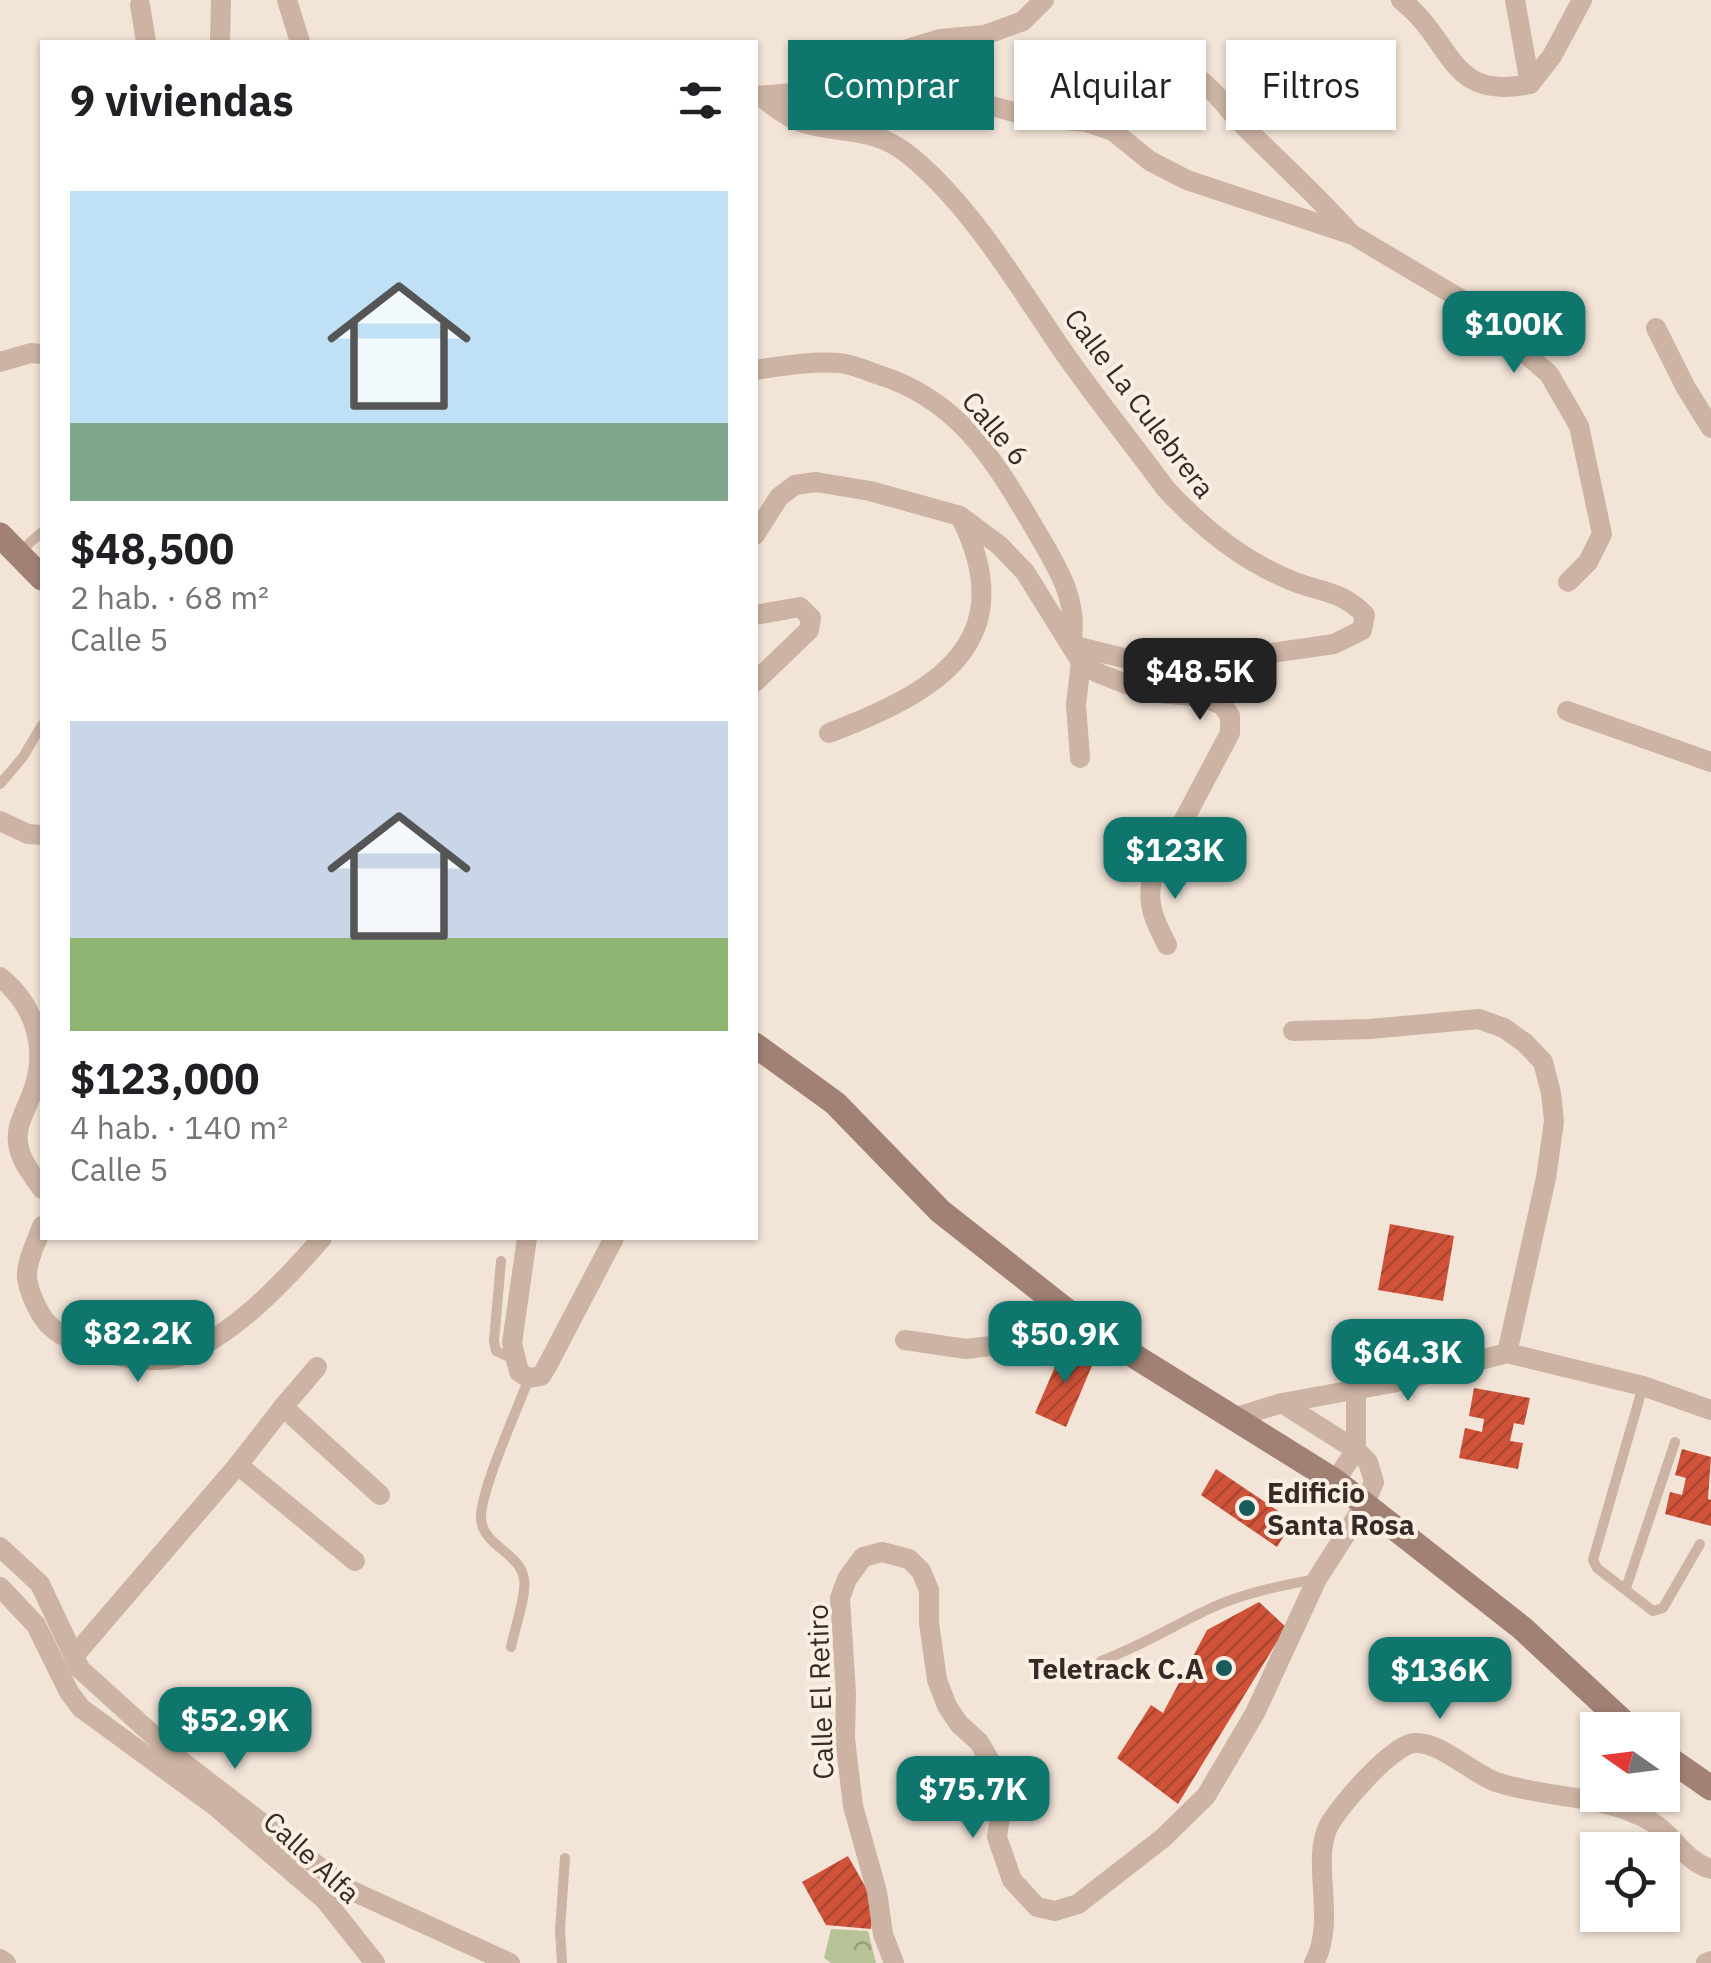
<!DOCTYPE html>
<html lang="es">
<head>
<meta charset="utf-8">
<style>
	:root { --surface:#fff; --page:#f2f2f2; --text:#202124; --muted:#757577; --accent:#0f766e }
	body { margin:0; font-family:"IBM Plex Sans",sans-serif; background:var(--page); color:var(--text); height:100vh; display:flex; flex-direction:column; font-size:38px; white-space:nowrap }
	* { box-sizing:border-box; margin:0 }
	p { font-size:32px; color:var(--muted) }
	.icon { flex:none; width:55px; height:55px; fill:none; stroke:currentColor; stroke-width:2; stroke-linecap:round; stroke-linejoin:round }
	.map { position:relative; flex:1; overflow:hidden }
	.details { position:absolute; left:40px; top:40px; width:718px; height:1200px; display:flex; flex-direction:column; background:var(--surface); border-radius:0px; box-shadow:0 2px 8px #0004 }
	.details>* { flex:none }
	.top-card { position:absolute; left:788px; top:40px; width:772px; height:90px; display:flex; gap:20px }
	.needle { width:65px; rotate:284deg }
	.buttons { position:absolute; left:1580px; top:1712px; display:grid; gap:20px }
	.buttons a { display:grid; place-items:center; width:100px; height:100px; border-radius:0px; background:var(--surface); box-shadow:0 2px 8px #0004; font-size:50px }
	.price { position:absolute; translate:-50% -85px; padding:0 22px; border-radius:20px; background:var(--accent); color:#fff; font-size:32px; line-height:65px; filter:drop-shadow(0 2px 5px #0008) }
	.price::after { content:''; position:absolute; left:50%; top:60px; width:30px; height:22px; margin-left:-15px; background:inherit; clip-path:polygon(0 0,100% 0,50% 100%) }
	.price.selected { background:#222; color:#fff }
	ul { padding:0; list-style:none }
	li { display:grid; align-content:center; gap:20px; height:530px; padding:0 30px }
	li span { display:grid; place-items:center; height:310px; border-radius:0px; color:#555 }
	li>.icon { margin-inline-start:auto }
	span .icon { width:180px; height:180px; fill:#fffc; stroke-width:1 }
	li b { font-size:42px }
	h2 { display:flex; justify-content:space-between; align-items:center; height:120px; padding:0 30px; font-size:42px }
	.chip { padding:0 35px; border-radius:0px; background:var(--surface); box-shadow:0 2px 8px #0004; font-size:35px; line-height:90px }
	.chip.selected { background:var(--accent); color:#fff }
	.map>svg:first-child { display:block }
	.park { fill:url(#park-crowns) }
	.building { fill:url(#building-hatch) }
	.lines { fill:none; stroke-linecap:round; stroke-linejoin:round }
	.lane { stroke:#ccb3a3; stroke-width:10 }
	.street { stroke:#ccb3a3; stroke-width:20 }
	.secondary { stroke:#a08174; stroke-width:25 }
	.poi-dot { fill:#185b5a; stroke:#fbefe4; stroke-width:4 }
	.labels { text-anchor:middle; dominant-baseline:central; stroke-width:8; stroke-linejoin:round; paint-order:stroke }
	.street-label { font-size:28px; fill:#362a26; stroke:#fbefe4 }
	.poi-label { font-size:28px; font-weight:bold; fill:#362a26; stroke:#fbefe4; text-anchor:start }
</style>
</head>
<body>
<div class="map">
<svg width="1711" height="1963" viewBox="0 0 1711 1963">
	<defs>
		<pattern id="park-crowns" width="20" height="18" patternUnits="userSpaceOnUse" patternTransform="scale(2.5)"><rect width="20" height="18" fill="#b7c397"/><path d="M2 6a3 3 0 1 1 6 0M12 15a3 3 0 1 1 6 0" fill="none" stroke="#969f7b"/></pattern>
		<pattern id="building-hatch" width="6" height="6" patternUnits="userSpaceOnUse" patternTransform="scale(2.5)"><rect width="6" height="6" fill="#d05339"/><path d="M-1 1l2-2M0 6l6-6M5 7l2-2" fill="none" stroke="#aa4530"/></pattern>
	</defs>
	<rect width="100%" height="100%" fill="#f3e4d8"/>
	<polygon class="park" points="831,1929 868,1931 876,1963 831,1963 824,1958"/>
	<g class="building">
		<polygon points="1390,1224 1454,1236 1443,1301 1378,1290"/>
		<polygon points="1069,1344 1094,1361 1066,1427 1035,1413 1061,1353"/>
		<polygon points="1474,1388 1530,1398 1524,1425 1514,1423 1510,1441 1523,1443 1518,1469 1459,1458 1465,1428 1482,1432 1484,1419 1469,1416"/>
		<polygon points="1682,1449 1711,1457 1708,1499 1711,1500 1711,1526 1665,1514 1670,1492 1682,1495 1686,1478 1675,1475"/>
		<polygon points="1216,1469 1293,1521 1277,1547 1201,1495"/>
		<polygon points="1259,1602 1286,1627 1178,1804 1117,1758 1151,1705 1163,1713 1207,1630"/>
		<polygon points="848,1856 874,1902 871,1929 826,1925 802,1882"/>
	</g>
	<g class="lines">
		<g class="lane">
			<polyline points="17,554 42,532"/>
			<polyline points="0,784 23,757 42,725"/>
			<polyline points="501,1261 494,1341 496,1351 514,1359"/>
			<polyline points="1643,1386 1593,1560 1597,1568 1653,1611 1663,1608 1700,1544"/>
			<polyline points="1626,1588 1675,1442"/>
			<path d="M511 1647C514 1631 527 1594 524 1579 520 1552 482 1546 481 1518 480 1491 518 1408 529 1378"/>
			<path d="M1101 1661C1139 1647 1173 1626 1209 1609 1243 1593 1280 1586 1316 1579"/>
			<polyline points="562,1963 560,1930 565,1858"/>
		</g>
		<g class="street">
			<polyline points="287,0 300,42"/>
			<path d="M1401 0C1455 42 1447 101 1530 84L1552 56 1582 0"/>
			<polyline points="1515,0 1530,84"/>
			<polyline points="140,5 146,42"/>
			<polyline points="220,42 221,0"/>
			<path d="M1095 59C1132 55 1167 58 1199 79 1215 90 1228 110 1242 124 1278 161 1317 195 1351 234"/>
			<polyline points="834,90 924,94 996,107 1031,117 1086,122 1113,131 1150,161 1187,180 1353,235 1469,304 1549,374 1579,426 1602,534 1588,562 1568,582"/>
			<polyline points="756,96 834,90 887,55 940,39 985,35 1023,21 1044,0"/>
			<path d="M762 97C774 107 785 116 801 122 839 135 872 125 909 155 971 205 1020 289 1065 354 1097 400 1133 444 1166 489 1201 527 1241 560 1290 580 1320 593 1340 589 1365 615L1362 630 1334 644 1164 668 1071 645"/>
			<polyline points="1656,328 1686,388 1711,428"/>
			<polyline points="0,362 31,353 42,354"/>
			<path d="M755 370C782 366 812 361 839 363 852 364 865 370 876 374 956 398 992 456 1032 524 1055 564 1080 598 1071 645"/>
			<path d="M755 535 779 497 795 485 816 482 870 491 960 516 999 545 1025 572 1081 662 1098 673 1126 684 1159 693 1202 697 1222 705 1230 716V733L1152 880C1146 905 1156 923 1167 945"/>
			<polyline points="755,615 800,607 811,618 809,630 755,682"/>
			<polyline points="1567,711 1711,762"/>
			<path d="M829 733C935 693 1023 643 961 518"/>
			<polyline points="1080,758 1076,705 1081,662"/>
			<polyline points="0,821 28,834 42,835"/>
			<path d="M0 977C37 1007 49 1052 31 1096 24 1114 14 1129 19 1148 22 1163 34 1177 42 1189"/>
			<polyline points="1293,1031 1370,1029 1479,1019 1504,1028 1525,1043 1543,1062 1551,1093 1554,1121 1546,1178 1507,1353"/>
			<path d="M42 1226C37 1241 26 1261 27 1277 28 1291 40 1317 50 1326 74 1349 150 1369 181 1356 236 1333 284 1282 322 1238"/>
			<polyline points="527,1238 512,1343 519,1372 529,1378 541,1376 546,1368 614,1238"/>
			<polyline points="905,1340 966,1349 1040,1340 1086,1326"/>
			<polyline points="283,1407 317,1367"/>
			<polyline points="1233,1418 1282,1403 1392,1383 1507,1353 1643,1386 1711,1410"/>
			<polyline points="238,1465 283,1407 380,1495"/>
			<polyline points="1335,1481 1356,1450 1356,1388"/>
			<polyline points="0,1547 40,1584 80,1669 185,1764 348,1889 510,1963"/>
			<polyline points="0,1587 36,1625 69,1692 81,1708 215,1806 325,1900 375,1963"/>
			<polyline points="74,1656 238,1465 355,1561"/>
			<polyline points="0,1959 6,1963"/>
			<polyline points="894,1963 883,1934 877,1892 853,1806 845,1739 846,1694 840,1598 847,1579 863,1557 882,1552 909,1559 921,1571 929,1590 929,1623 937,1680 947,1706 959,1724 979,1742 993,1766 1001,1811 997,1837 1012,1880 1037,1907 1055,1911 1078,1904 1163,1838 1206,1796 1255,1713 1317,1579 1365,1504 1374,1482 1368,1462 1356,1450 1282,1403"/>
			<path d="M1314 1963C1337 1921 1311 1864 1328 1827 1338 1807 1392 1745 1414 1743 1440 1741 1471 1773 1496 1782 1547 1799 1606 1794 1652 1822 1675 1836 1684 1861 1711 1869"/>
			<polyline points="1706,1963 1711,1961"/>
		</g>
		<g class="secondary">
			<polyline points="0,535 42,578"/>
			<polyline points="755,1045 835,1103 940,1211 1086,1326 1335,1481 1522,1628 1632,1730"/>
			<polyline points="1662,1754 1711,1788"/>
		</g>
	</g>
	<g class="poi-dot">
		<circle cx="1247" cy="1508" r="10"/>
		<circle cx="1224" cy="1668" r="10"/>
	</g>
	<g class="labels">
		<g class="street-label">
			<text transform="translate(1140 403) rotate(53)">Calle La Culebrera</text>
			<text transform="translate(996 428) rotate(50)">Calle 6</text>
			<text transform="translate(820 1692) rotate(-92)">Calle El Retiro</text>
			<text transform="translate(312 1857) rotate(43)">Calle Alfa</text>
		</g>
		<g class="poi-label">
			<text x="1267" y="1492">Edificio<tspan x="1267" dy="32">Santa Rosa</tspan></text>
			<text x="1204" y="1668" text-anchor="end">Teletrack C.A</text>
		</g>
	</g>
</svg>
<div class="buttons">
<a><svg class="needle" viewBox="-14 -14 28 28"><path d="M0-13l5 13h-10z" fill="#e53935"/><path d="M0 13l5-13h-10z" fill="#757577"/></svg></a>
<a><svg class="icon" aria-label="locate" viewBox="0 0 24 24"><circle cx="12" cy="12" r="6"/><path d="M12 2v4M12 18v4M2 12h4M18 12h4"/></svg></a>
</div>
<b class="price" style="left:1514px;top:376px">$100K</b>
<b class="price selected" style="left:1200px;top:723px">$48.5K</b>
<b class="price" style="left:1175px;top:902px">$123K</b>
<b class="price" style="left:138px;top:1385px">$82.2K</b>
<b class="price" style="left:1065px;top:1386px">$50.9K</b>
<b class="price" style="left:1408px;top:1404px">$64.3K</b>
<b class="price" style="left:1440px;top:1722px">$136K</b>
<b class="price" style="left:235px;top:1772px">$52.9K</b>
<b class="price" style="left:973px;top:1841px">$75.7K</b>
<div class="top-card">
<a class="chip selected">Comprar</a>
<a class="chip">Alquilar</a>
<a class="chip">Filtros</a>
</div>
<section class="details">
<h2>9 viviendas<svg class="icon" aria-label="filters" viewBox="0 0 24 24"><path d="M4 7h16M4 17h16"/><circle cx="9" cy="7" r="2"/><circle cx="15" cy="17" r="2"/></svg></h2>
<ul>
<li><span style="background:linear-gradient(#bfe0f5 75%,#7fa58c 0)"><svg class="icon" aria-label="home" viewBox="0 0 24 24"><path d="M3 11l9-7 9 7M6 9v11h12V9"/></svg></span><div><b>$48,500</b><p>2 hab. · 68 m²</p><p>Calle 5</p></div></li>
<li><span style="background:linear-gradient(#c9d6e8 70%,#8fb573 0)"><svg class="icon" aria-label="home" viewBox="0 0 24 24"><path d="M3 11l9-7 9 7M6 9v11h12V9"/></svg></span><div><b>$123,000</b><p>4 hab. · 140 m²</p><p>Calle 5</p></div></li>
</ul>
</section>
</div>
</body>
</html>
